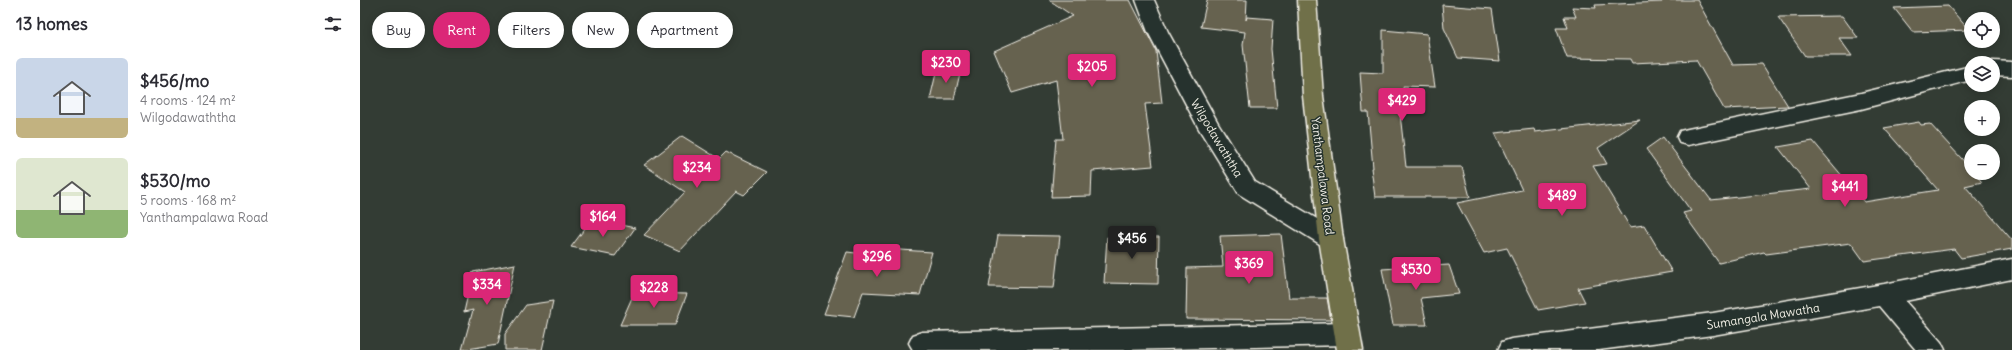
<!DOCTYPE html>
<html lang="en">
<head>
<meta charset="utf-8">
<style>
	:root { --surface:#fff; --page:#f7f7f7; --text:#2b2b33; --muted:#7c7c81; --accent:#db2777 }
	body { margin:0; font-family:Delius,sans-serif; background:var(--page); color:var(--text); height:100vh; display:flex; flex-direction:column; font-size:15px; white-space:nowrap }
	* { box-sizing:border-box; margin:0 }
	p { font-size:13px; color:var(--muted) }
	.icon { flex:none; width:22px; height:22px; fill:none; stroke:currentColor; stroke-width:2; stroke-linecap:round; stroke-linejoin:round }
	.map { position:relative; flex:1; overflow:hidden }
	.drawer { display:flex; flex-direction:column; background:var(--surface); width:360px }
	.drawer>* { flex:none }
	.guide { position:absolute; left:12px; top:12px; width:380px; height:36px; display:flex; gap:8px }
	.buttons { position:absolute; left:1604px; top:12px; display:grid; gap:8px }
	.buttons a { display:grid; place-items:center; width:36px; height:36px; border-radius:50%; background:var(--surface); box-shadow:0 2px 10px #0003; font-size:20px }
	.price { position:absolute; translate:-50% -34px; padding:0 9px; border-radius:4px; background:var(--accent); color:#fff; font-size:13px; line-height:26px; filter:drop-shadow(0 1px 2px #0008) }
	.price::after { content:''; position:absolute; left:50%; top:24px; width:12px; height:9px; margin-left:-6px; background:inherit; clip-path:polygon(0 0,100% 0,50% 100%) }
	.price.on { background:#222; color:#fff }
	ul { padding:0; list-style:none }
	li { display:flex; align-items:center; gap:12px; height:100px; padding:0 16px }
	li span { display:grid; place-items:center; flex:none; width:112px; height:80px; border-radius:6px; color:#555 }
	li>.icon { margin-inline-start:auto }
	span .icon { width:48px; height:48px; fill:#fffc; stroke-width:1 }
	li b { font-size:17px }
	h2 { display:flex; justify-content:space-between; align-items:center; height:48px; padding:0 16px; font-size:17px }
	.chip { padding:0 14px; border-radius:18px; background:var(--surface); box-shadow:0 2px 10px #0003; font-size:14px; line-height:36px }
	.chip.on { background:var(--accent); color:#fff }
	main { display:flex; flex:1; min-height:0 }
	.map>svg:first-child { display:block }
	.building { fill:#666250; stroke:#f4f1e8 }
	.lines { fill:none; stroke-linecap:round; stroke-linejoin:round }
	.minor-casing { stroke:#f4f1e8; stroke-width:3 }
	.primary-casing { stroke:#f4f1e8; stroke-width:3 }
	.minor { fill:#26332d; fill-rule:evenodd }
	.primary { fill:#70704a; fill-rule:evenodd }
	.labels { text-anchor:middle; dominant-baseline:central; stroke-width:3; stroke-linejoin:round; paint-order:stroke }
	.street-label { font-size:12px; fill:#f4f1e8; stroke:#26332d }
</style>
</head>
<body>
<main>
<section class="drawer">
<h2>13 homes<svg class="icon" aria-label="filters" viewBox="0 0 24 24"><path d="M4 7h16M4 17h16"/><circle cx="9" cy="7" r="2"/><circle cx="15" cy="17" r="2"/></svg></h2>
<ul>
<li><span style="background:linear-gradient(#c9d6e8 75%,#c2b280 0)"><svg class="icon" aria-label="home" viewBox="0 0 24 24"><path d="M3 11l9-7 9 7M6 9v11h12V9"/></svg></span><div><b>$456/mo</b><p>4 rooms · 124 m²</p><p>Wilgodawaththa</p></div></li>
<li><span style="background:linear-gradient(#dfe7d0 65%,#8fb573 0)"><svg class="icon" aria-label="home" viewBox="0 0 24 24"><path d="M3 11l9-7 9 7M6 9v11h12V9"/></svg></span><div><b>$530/mo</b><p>5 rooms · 168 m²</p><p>Yanthampalawa Road</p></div></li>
</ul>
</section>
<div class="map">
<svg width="1652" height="350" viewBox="0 0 1652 350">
	<rect width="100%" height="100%" fill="#333c34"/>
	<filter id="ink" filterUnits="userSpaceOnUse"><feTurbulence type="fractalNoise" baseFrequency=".025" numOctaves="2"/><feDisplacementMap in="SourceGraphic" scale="8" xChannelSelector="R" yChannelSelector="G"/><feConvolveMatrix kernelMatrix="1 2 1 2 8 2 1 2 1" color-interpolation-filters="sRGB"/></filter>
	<g filter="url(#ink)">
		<g class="building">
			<polygon points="689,0 770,0 796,51 802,103 785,104 793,166 732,171 731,196 691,197 696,139 703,139 696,80 652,93 634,51 713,16"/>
			<polygon points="847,0 887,0 886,20 887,17 913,19 911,49 917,108 890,108 883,45 885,32 841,27"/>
			<polygon points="1301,0 1337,0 1373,65 1402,64 1428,106 1364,109 1336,60 1272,63 1270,59 1207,58 1196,28 1208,28 1204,17 1216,17 1212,7 1236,8 1235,5 1302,2"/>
			<polygon points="1082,5 1132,9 1140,61 1098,58 1084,28"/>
			<polygon points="1588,6 1609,30 1553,32 1534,8"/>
			<polygon points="1482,16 1498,38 1479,38 1492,56 1445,56 1418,17"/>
			<polygon points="1023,30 1067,34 1075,87 1043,86 1046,114 1040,114 1046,167 1102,167 1110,197 1015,197 1011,168 1013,168 1008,112 1003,112 1000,72 1023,73"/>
			<polygon points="577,69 601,69 594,99 570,99"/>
			<polygon points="1280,120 1238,148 1247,164 1233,166 1270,227 1284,225 1312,272 1218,288 1225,302 1178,310 1147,248 1124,253 1097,203 1162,190 1135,133 1174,129 1175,132"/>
			<polygon points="1559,122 1561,125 1570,124 1611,169 1611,173 1614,173 1622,182 1605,186 1652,240 1652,249 1601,258 1594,249 1504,261 1491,243 1406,254 1404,252 1359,263 1323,213 1331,211 1286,149 1303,137 1351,200 1451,189 1418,147 1453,141 1504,202 1578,190 1524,128"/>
			<polygon points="322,136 359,159 366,152 407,172 384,195 376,191 320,251 284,235 325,192 284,165"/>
			<polygon points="232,219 275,228 255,256 211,247"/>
			<polygon points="921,234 929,298 967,298 971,320 826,319 827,268 863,267 860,236"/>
			<polygon points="638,235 700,236 694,288 629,287"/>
			<polygon points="747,237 799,237 798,284 744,283"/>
			<polygon points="525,249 572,252 560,295 503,292 494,317 464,314 487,252 523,256"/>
			<polygon points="155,264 138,344 102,350 113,310 104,312 113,272"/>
			<polygon points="1089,265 1099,294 1061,298 1067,325 1033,325 1022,269"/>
			<polygon points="274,293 327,294 315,325 260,325"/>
			<polygon points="193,301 182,350 145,350 145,334 166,305"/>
		</g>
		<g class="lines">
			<g class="minor-casing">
				<g id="minor">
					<polygon points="776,0 794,0 808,32 858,123 895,182 979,232 983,239 979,246 971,249 963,246 879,194 839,129 788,32"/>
					<polygon points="1633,61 1652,62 1652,76 1633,75 1633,63 1626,63"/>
					<polygon points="1611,66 1611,80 1501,109 1328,145 1320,143 1317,137 1320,131 1328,129 1501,93"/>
					<polygon points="1652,259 1652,279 1545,301 1581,342 1585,350 1556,350 1519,306 1353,335 1239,350 1138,350 1142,342 1151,339 1353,313 1524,284"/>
					<polygon points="987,323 996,326 999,334 996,342 987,345 763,350 553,350 549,343 553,335 562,332"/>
				</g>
			</g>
			<g class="primary-casing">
				<polygon id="primary" points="938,0 956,0 963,96 983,239 1003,350 977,350 959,239 943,96"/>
			</g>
			<use href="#minor" class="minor"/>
			<use href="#primary" class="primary"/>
		</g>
	</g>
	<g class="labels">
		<g class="street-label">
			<text transform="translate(857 138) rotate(59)">Wilgodawaththa</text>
			<text transform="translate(963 176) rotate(83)">Yanthampalawa Road</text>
			<text transform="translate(1403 316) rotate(-9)">Sumangala Mawatha</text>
		</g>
	</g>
</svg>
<div class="buttons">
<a><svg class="icon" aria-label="locate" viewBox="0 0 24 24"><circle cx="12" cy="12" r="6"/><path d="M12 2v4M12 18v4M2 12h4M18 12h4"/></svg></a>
<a><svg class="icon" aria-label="layers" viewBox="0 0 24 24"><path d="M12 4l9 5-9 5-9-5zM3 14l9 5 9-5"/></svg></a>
<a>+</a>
<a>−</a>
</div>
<b class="price" style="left:586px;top:84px">$230</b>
<b class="price" style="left:732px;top:88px">$205</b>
<b class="price" style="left:1042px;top:122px">$429</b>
<b class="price" style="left:337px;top:189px">$234</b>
<b class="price" style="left:1485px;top:208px">$441</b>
<b class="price" style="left:1202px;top:217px">$489</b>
<b class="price" style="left:243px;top:238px">$164</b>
<b class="price on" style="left:772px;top:260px">$456</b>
<b class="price" style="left:517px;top:278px">$296</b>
<b class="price" style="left:889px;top:285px">$369</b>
<b class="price" style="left:1056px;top:291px">$530</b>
<b class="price" style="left:127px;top:306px">$334</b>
<b class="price" style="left:294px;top:309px">$228</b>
<div class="guide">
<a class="chip">Buy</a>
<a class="chip on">Rent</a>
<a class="chip">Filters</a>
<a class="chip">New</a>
<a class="chip">Apartment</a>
</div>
</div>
</main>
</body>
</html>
